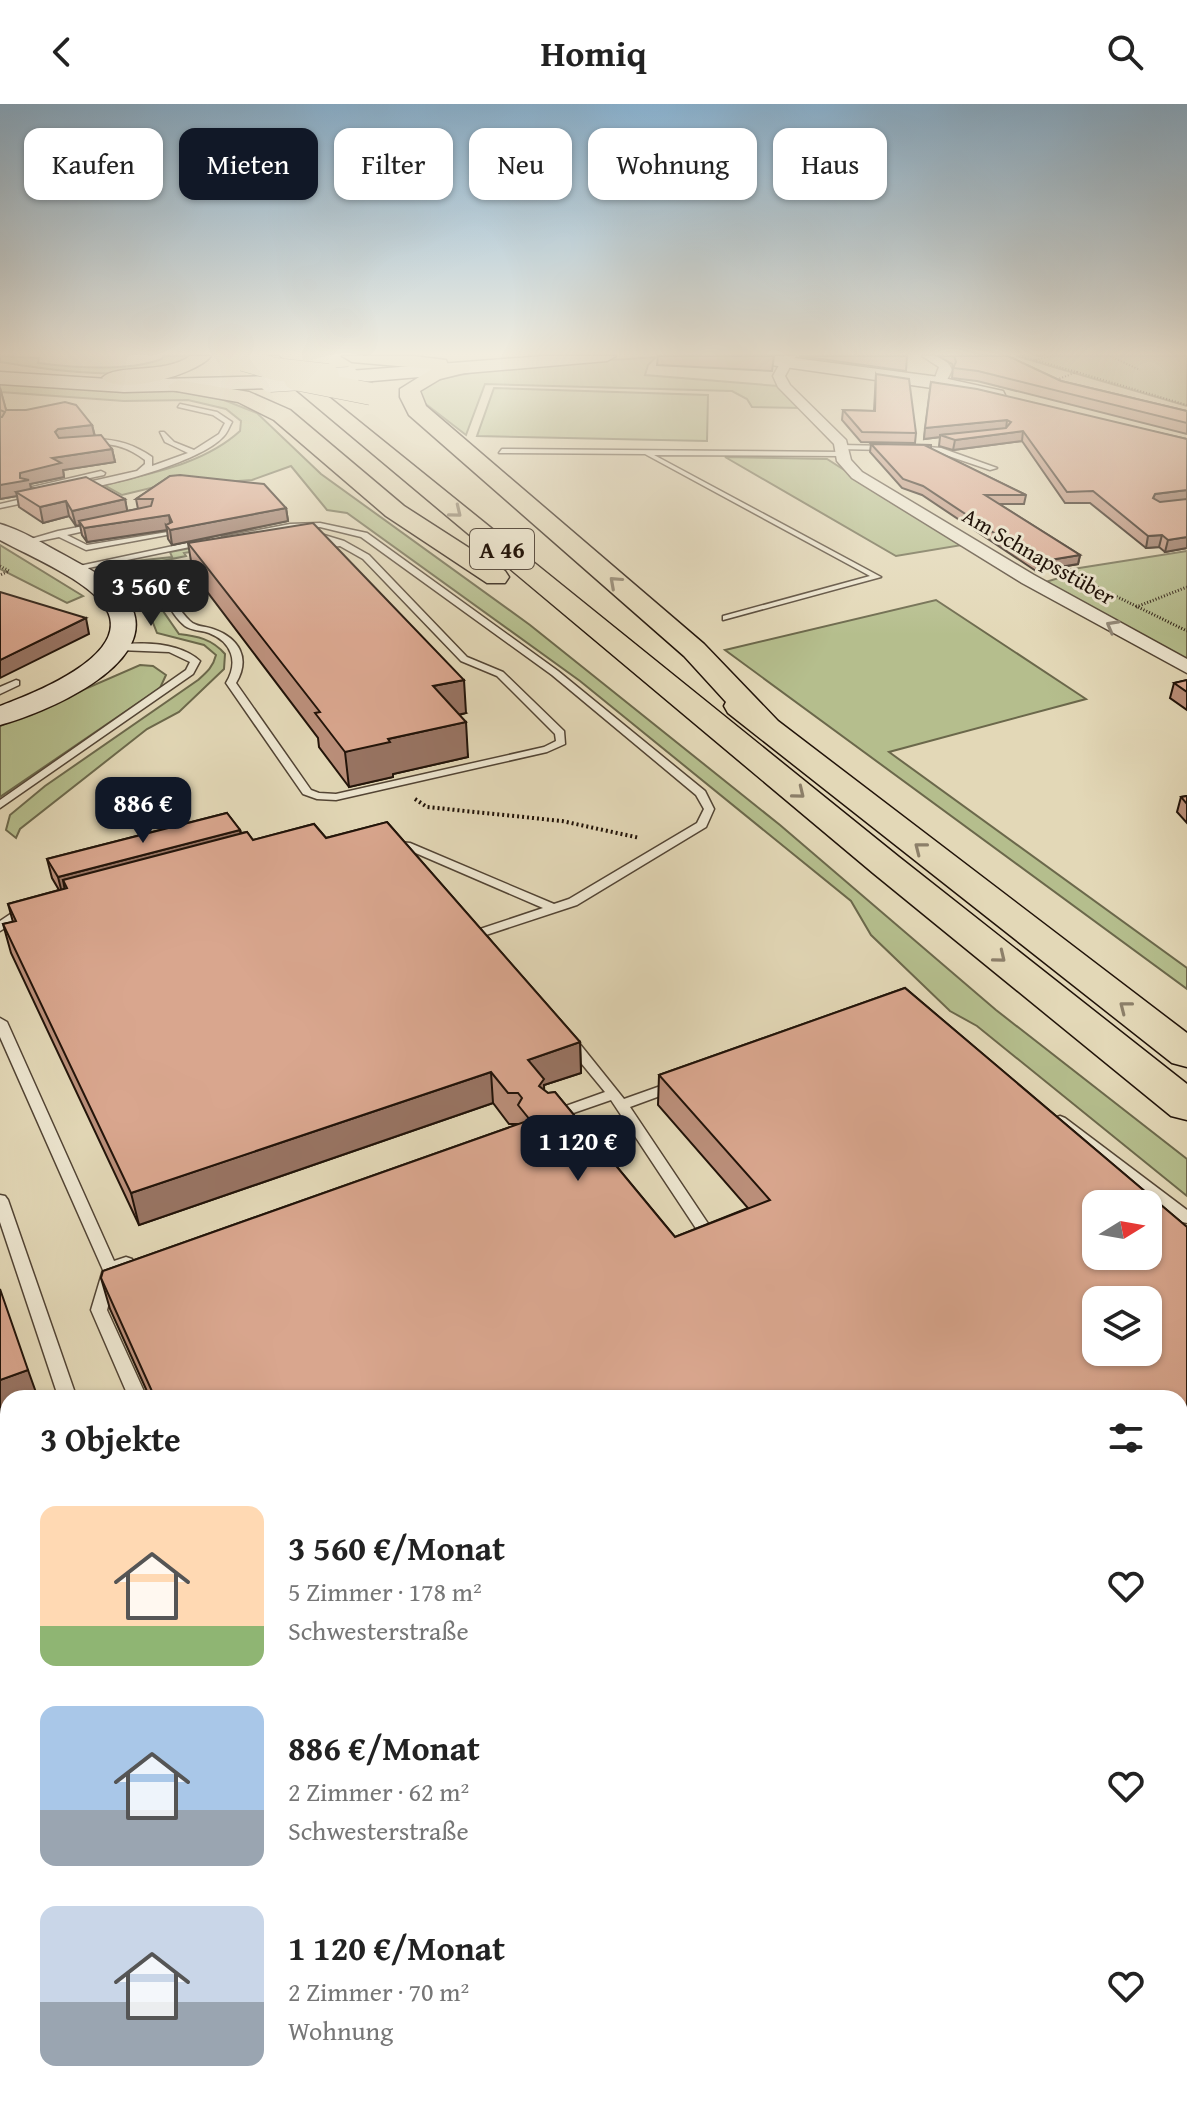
<!DOCTYPE html>
<html lang="de">
<head>
<meta charset="utf-8">
<style>
	:root { --surface:#fff; --page:#f2f2f2; --text:#222; --muted:#767676; --accent:#111827 }
	body { margin:0; font-family:"Gentium Book Plus",serif; background:var(--page); color:var(--text); height:100vh; display:flex; flex-direction:column; font-size:30px; white-space:nowrap }
	* { box-sizing:border-box; margin:0 }
	p { font-size:26px; color:var(--muted) }
	.icon { flex:none; width:44px; height:44px; fill:none; stroke:currentColor; stroke-width:2; stroke-linecap:round; stroke-linejoin:round }
	.map { position:relative; flex:1; overflow:hidden }
	.side { position:absolute; left:0px; top:1286px; width:1188px; height:712px; display:flex; flex-direction:column; background:var(--surface); border-radius:24px 24px 0 0; box-shadow:0 2px 6px #0004 }
	.side>* { flex:none }
	.top-card { position:absolute; left:24px; top:24px; width:1140px; height:72px; display:flex; gap:16px }
	.needle { width:52px; rotate:79deg }
	.buttons { position:absolute; left:1082px; top:1086px; display:grid; gap:16px }
	.buttons a { display:grid; place-items:center; width:80px; height:80px; border-radius:16px; background:var(--surface); box-shadow:0 2px 6px #0004; font-size:40px }
	.price { position:absolute; translate:-50% -68px; padding:0 18px; border-radius:16px; background:var(--accent); color:#fff; font-size:26px; line-height:52px; filter:drop-shadow(0 2px 4px #0008) }
	.price::after { content:''; position:absolute; left:50%; top:48px; width:24px; height:18px; margin-left:-12px; background:inherit; clip-path:polygon(0 0,100% 0,50% 100%) }
	.price.current { background:#222; color:#fff }
	ul { padding:0; list-style:none }
	li { display:flex; align-items:center; gap:24px; height:200px; padding:0 40px }
	li span { display:grid; place-items:center; flex:none; width:224px; height:160px; border-radius:16px; color:#555 }
	li>.icon { margin-inline-start:auto }
	span .icon { width:96px; height:96px; fill:#fffc; stroke-width:1 }
	li b { font-size:34px }
	h2 { display:flex; justify-content:space-between; align-items:center; height:96px; padding:0 40px; font-size:34px }
	.chip { padding:0 28px; border-radius:16px; background:var(--surface); box-shadow:0 2px 6px #0004; font-size:28px; line-height:72px }
	.chip.current { background:var(--accent); color:#fff }
	header { display:flex; justify-content:space-between; align-items:center; height:104px; padding:0 40px; background:var(--surface); font-size:36px; font-weight:700 }
	.map>svg:first-child { display:block }
	.green { fill:#b5be8d; stroke:#6b684b; stroke-width:2 }
	.lines { fill:none; stroke-linecap:round; stroke-linejoin:round }
	.lane-casing { stroke:#524434; stroke-width:3 }
	.street-casing { stroke:#524434; stroke-width:3 }
	.secondary-casing { stroke:#211309; stroke-width:3 }
	.highway-casing { stroke:#211309; stroke-width:3 }
	.path-far3 { stroke:#211309; stroke-width:2; stroke-dasharray:1 2; stroke-linecap:butt }
	.path-far2 { stroke:#211309; stroke-width:3; stroke-dasharray:1 2; stroke-linecap:butt }
	.path-far1 { stroke:#211309; stroke-width:4; stroke-dasharray:2 3; stroke-linecap:butt }
	.path { stroke:#211309; stroke-width:8; stroke-dasharray:3 6; stroke-linecap:butt }
	.lane { fill:#ede6d0; fill-rule:evenodd }
	.street { fill:#ede6d0; fill-rule:evenodd }
	.secondary { fill:#ede6d0; fill-rule:evenodd }
	.highway { fill:#e3d8b7; fill-rule:evenodd }
	.secondary-bridge-casing { stroke:#211309; stroke-width:21; stroke-linecap:butt }
	.highway-bridge-casing { stroke:#211309; stroke-width:23; stroke-linecap:butt }
	.secondary-bridge { stroke:#ede6d0; stroke-width:20 }
	.highway-bridge { stroke:#e3d8b7; stroke-width:22 }
	.wall { fill:#bb8f7a; stroke:#211309; stroke-width:2; fill-rule:evenodd }
	.shaded-wall { fill:#987463; stroke:#211309; stroke-width:2 }
	.building { fill:#d9a68e; stroke:#211309; stroke-width:2; fill-rule:evenodd }
	.oneway { stroke:#8c7f69 }
	.oneway2 { stroke:#918776 }
	.labels { text-anchor:middle; dominant-baseline:central; stroke-width:6; stroke-linejoin:round; paint-order:stroke }
	.far-street-label { font-size:22px; fill:#211309; stroke:#ede6d0 }
	.shield { fill:#ede6d0; stroke:#5e5245; stroke-width:2 }
	.shield-label { font-size:24px; font-weight:bold; fill:#211309 }
</style>
</head>
<body>
<header><svg class="icon" aria-label="back" viewBox="0 0 24 24"><path d="M15 5l-7 7 7 7"/></svg>Homiq<svg class="icon" aria-label="search" viewBox="0 0 24 24"><circle cx="10" cy="10" r="6"/><path d="M15 15l6 6"/></svg></header>
<div class="map">
<svg width="1187" height="1998" viewBox="0 0 1187 1998">
	<rect width="100%" height="100%" fill="#e3d8b7"/>
	<filter id="stains"><feTurbulence type="fractalNoise" baseFrequency=".0025" numOctaves="4"/><feColorMatrix values="0 0 0 0 .2 0 0 0 0 .09 0 0 0 0 .02 0 0 0 .5 -.17"/></filter>
	<radialGradient id="worn" r=".72"><stop offset=".6" stop-color="#630" stop-opacity="0"/><stop offset="1" stop-color="#630" stop-opacity=".3"/></radialGradient>
	<g class="green">
		<path d="M0 252 39 254 38 259C76 264 126 268 162 255L163 252H190C154 280 57 267 13 260L0 258Z"/>
		<polygon points="1016,252 1187,252 1187,302"/>
		<path d="M656 253 648 261 645 271 778 282 799 304 752 303 747 295 732 287 485 280 466 331 418 294 419 285C446 262 611 257 656 253Z"/>
		<path d="M0 277 206 289 257 309 321 370 530 521 780 721 996 906 1187 1055V1092L977 922 950 907 871 831 851 797 580 577 347 409 327 406 291 362 252 376 155 383 122 391 104 381C151 369 204 360 240 327L241 317 226 305 188 296 124 297 0 288Z"/>
		<polygon points="494,284 708,291 707,337 477,332"/>
		<polygon points="725,353 827,355 962,441 896,452"/>
		<path d="M265 430 295 431 184 449 186 452 138 462 143 469 138 471 179 530C197 532 212 535 225 550L224 565 179 608 147 625 20 725 16 734 6 726 10 711 45 682 198 576C207 568 213 563 216 551L204 541 157 529 144 496 118 471 119 468 136 457 172 453 170 448Z"/>
		<polygon points="0,441 83,492 67,499 0,465"/>
		<polygon points="1187,447 1187,556 1042,479 1059,474 1054,468"/>
		<polygon points="936,496 1086,595 889,648 1187,864 1187,885 725,546"/>
		<polygon points="140,561 153,562 166,571 160,584 0,693 0,622"/>
		<polygon points="8,1657 8,1990 287,1990 273,1998 0,1998 0,1660"/>
	</g>
	<g class="lines">
		<g class="lane-casing">
			<g id="lane">
				<path d="M180 300 217 308 232 318C229 323 227 330 222 334 200 357 107 384 75 385V381L137 367 145 360V356C127 342 109 338 86 340L83 336C109 333 131 338 152 353V362L188 349 165 338 160 328H164L174 338 194 346 219 330 225 319 213 311 178 303Z"/>
				<polygon points="841,341 888,342 892,344 888,346 838,345"/>
				<polygon points="913,342 941,344 997,364 990,366 937,348 910,346"/>
				<polygon points="502,345 844,348 841,352 654,351 881,473 723,516 723,512 870,472 645,350 499,349"/>
				<polygon points="101,367 105,369 104,371 28,387 24,385"/>
				<polygon points="35,392 39,394 38,396 0,404 0,400"/>
				<polygon points="99,419 102,419 102,423 67,431 87,441 168,428 172,430 86,446 59,433 21,441 17,439 58,427"/>
				<polygon points="320,419 367,429 558,567 705,687 714,705 706,723 577,801 486,831 492,839 490,842 482,842 472,830 474,827 543,804 404,744 387,741 387,737 410,739 554,800 569,795 697,719 704,705 696,691 552,571 361,433 320,423 290,424 226,435 222,433 290,420"/>
				<path d="M311 427 344 437 369 451 467 553 503 568 564 627 565 640 547 648 336 696 317 695 303 690 226 579C239 558 232 538 209 529 201 526 192 527 185 522 172 512 165 493 156 480L164 468 209 458 213 461 170 472 164 480C172 492 179 507 190 517 196 523 205 522 213 525 239 534 251 554 236 579L311 686 319 689 336 690 544 643 556 637 555 630 497 572 461 557 363 455 340 442 314 445V441L331 438 308 431 307 429Z"/>
				<polygon points="206,435 209,435 209,439 69,468 65,465"/>
				<path d="M116 541C142 538 179 538 200 557L193 570 0 704V696L186 566 190 558 169 548 119 546 116 545Z"/>
				<polygon points="16,576 19,577 19,581 0,590 0,583"/>
				<polygon points="28,805 34,809 32,812 20,815 0,827 0,817 12,809"/>
				<polygon points="0,914 7,918 114,1157 126,1153 132,1155 134,1159 132,1163 117,1169 107,1206 147,1294 129,1294 91,1206 103,1166 0,933"/>
				<polygon points="570,933 575,934 624,995 669,979 679,979 681,982 679,985 630,1003 709,1121 712,1125 709,1129 699,1129 611,996 559,1014 549,1014 547,1011 549,1008 605,988 563,937"/>
				<polygon points="1060,1012 1065,1014 1187,1106 1187,1119 1182,1118 1055,1020 1053,1017 1055,1014"/>
				<polygon points="0,1091 5,1092 8,1096 75,1289 73,1294 55,1294 57,1289 0,1118"/>
				<polygon points="8,1357 8,1372 0,1374 0,1359"/>
				<polygon points="750,1990 776,1990 779,1998 753,1998"/>
			</g>
		</g>
		<g class="street-casing">
			<g id="street">
				<polygon points="784,252 796,252 785,272 790,281 846,336 851,356 862,368 1034,471 1187,555 1187,569 1022,479 852,374 837,357 834,340 778,283 773,272"/>
				<path d="M922 252C935 251 947 253 952 266L944 282H934L933 279 939 263Z"/>
			</g>
		</g>
		<g class="secondary-casing">
			<g id="secondary">
				<polygon points="544,252 616,252 607,257 349,279 340,273 349,267"/>
				<polygon points="733,252 779,252 939,273 1003,287 1005,291 996,297 939,285 742,257"/>
				<polygon points="0,268 124,276 270,272 279,278 270,284 124,288 0,280"/>
				<path d="M0 420C22 426 45 441 66 452 87 464 122 480 132 504 158 562 42 610 0 621V602C30 591 132 552 107 506 91 477 29 452 0 436Z"/>
			</g>
		</g>
		<g class="highway-casing">
			<g id="highway">
				<path d="M190 252H211C196 271 119 292 102 274 116 259 165 271 190 252Z"/>
				<polygon points="256,252 278,252 899,753 1187,980 1187,1016 1171,1012 873,769"/>
				<polygon points="342,252 413,252 446,256 448,261 468,260 471,264 468,268 440,275 420,287 426,302 704,540 778,617 1187,929 1187,963 1172,959 728,609 724,602 726,598 684,552 409,311 400,293 400,285 432,265 352,258"/>
				<polygon points="178,276 249,288 290,306 404,402 505,467 509,473 505,479 487,479 386,412 274,316 238,298 171,286 168,282"/>
			</g>
		</g>
		<g class="path-far3">
			<polyline points="1019,252 1035,256"/>
			<polyline points="1051,252 1035,256 1077,268 1053,277"/>
			<polyline points="1110,252 1140,266"/>
			<polyline points="1077,268 1187,301"/>
		</g>
		<g class="path-far2">
			<polyline points="0,462 9,467 0,471"/>
			<polyline points="1095,482 1187,527"/>
			<polyline points="1136,503 1187,483"/>
		</g>
		<polyline class="path-far1" points="415,695 427,703 562,717 640,734"/>
		<polyline class="path" points="403,1990 404,1998"/>
		<use href="#lane" class="lane"/>
		<use href="#street" class="street"/>
		<use href="#secondary" class="secondary"/>
		<use href="#highway" class="highway"/>
		<g class="secondary-bridge-casing">
			<polyline id="secondary-bridge" points="270,278 349,273"/>
		</g>
		<g class="highway-bridge-casing">
			<g id="highway-bridge">
				<polyline points="243,256 275,265 328,271"/>
				<polyline points="295,275 371,290"/>
			</g>
		</g>
		<use href="#secondary-bridge" class="secondary-bridge"/>
		<use href="#highway-bridge" class="highway-bridge"/>
	</g>
	<g class="wall">
		<polygon points="658,252 774,252 772,267 657,261"/>
		<polygon points="799,252 907,252 906,267"/>
		<polygon points="938,252 1008,252 1061,277 1187,307 1187,330 977,277 952,274 953,263 952,260"/>
		<polygon points="876,270 916,329 915,339 861,338 842,316 843,306 874,307"/>
		<polygon points="931,278 1187,335 1187,444 1165,448 1159,443 1146,444 1090,399 1065,399 1022,337 953,346 939,342 940,333 924,335"/>
		<polygon points="0,284 6,306 92,321 95,332 112,345 115,358 63,366 64,373 30,380 31,384 125,395 127,407 138,405 136,395 170,372 286,404 288,417 172,441 168,435 167,426 87,438 82,431 80,421 76,422 69,412 43,419 19,403 17,392 0,395"/>
		<polygon points="871,340 931,341 931,345 1026,391 1024,400 999,400 1080,451 1078,460 1036,467 922,391 902,384 870,348"/>
		<polygon points="188,439 466,609 459,611 468,653 393,670 393,673 349,683 319,643 318,634 193,469"/>
		<polygon points="1187,576 1187,606 1170,594 1174,579"/>
		<polygon points="1187,692 1187,719 1177,708 1181,693"/>
		<path d="M227 709 240 726 241 729 247 728 253 736 314 720 326 734 387 718 580 938 581 969 544 981V986L548 989 555 988 675 1133 748 1104 658 1001 659 971 905 884 1187 1123V1998H822L818 1990H1180V1294H150L110 1205 101 1174 103 1167 519 1020H509L493 999 139 1121 11 849 3 820 13 818 8 800 59 786 52 774 47 755ZM1096 1100H1148V1152H1096ZM1096 1196H1148V1248H1096Z"/>
		<polygon points="590,1990 673,1990 678,1998 594,1998"/>
	</g>
	<g class="shaded-wall">
		<polygon points="1007,316 1006,326 940,331 940,333 924,335 925,324"/>
		<polygon points="92,321 95,334 60,338 55,328 58,325"/>
		<polygon points="1023,327 1022,337 953,346 955,336"/>
		<polygon points="112,345 115,358 63,366 64,373 30,380 32,389 16,388 17,392 0,395 0,381 20,374 20,369 52,354"/>
		<polygon points="1187,386 1187,397 1153,401 1153,394 1155,390"/>
		<polygon points="125,395 128,411 79,417 80,421 76,422 72,407"/>
		<polygon points="66,397 69,412 43,419 40,403"/>
		<polygon points="286,404 288,417 172,441 170,426"/>
		<polygon points="169,411 171,425 166,421 167,426 87,438 84,424"/>
		<polygon points="1162,431 1159,443 1146,444 1148,432"/>
		<polygon points="1187,433 1187,444 1165,448 1168,436"/>
		<polygon points="1080,451 1078,460 1036,467 1038,458"/>
		<polygon points="86,514 89,530 0,574 0,556"/>
		<polygon points="464,576 466,609 435,616 433,582"/>
		<polygon points="466,618 468,653 393,670 393,673 349,683 345,648 388,635"/>
		<polygon points="240,726 243,745 63,776 66,792 63,793 58,773"/>
		<polygon points="580,938 581,969 544,981 545,1006 528,956"/>
		<polygon points="491,968 493,999 139,1121 131,1089"/>
		<polygon points="28,1266 38,1294 8,1294 8,1309 0,1312 0,1276"/>
	</g>
	<g class="building">
		<polygon points="954,252 1008,252 1061,277 1187,307 1187,319 978,267 953,264 956,258"/>
		<polygon points="876,270 909,275 916,329 862,328 843,306 875,307"/>
		<polygon points="931,278 977,285 1187,335 1187,386 1155,390 1153,394 1160,398 1187,395 1187,433 1168,436 1162,431 1148,432 1093,387 1067,388 1023,327 955,336 940,331 1006,324 1011,318 1007,316 925,324"/>
		<polygon points="0,284 6,306 26,306 65,298 76,301 92,321 58,325 55,328 59,334 101,331 112,345 52,354 61,359 20,369 20,374 29,376 0,381 0,313 2,313 5,308 0,306"/>
		<polygon points="871,340 931,341 926,342 1026,391 985,391 1080,451 1038,458 923,382 903,375"/>
		<polygon points="180,371 264,380 286,404 170,426 166,421 172,418 169,411 84,424 79,417 151,402 153,395 136,395 170,372"/>
		<polygon points="86,373 125,395 72,407 66,397 40,403 16,388"/>
		<polygon points="313,419 464,576 433,582 466,618 388,635 390,638 345,648 315,609 320,608 188,439"/>
		<polygon points="0,488 86,514 0,556"/>
		<polygon points="1187,576 1187,588 1174,579"/>
		<polygon points="1187,692 1187,700 1181,693"/>
		<polygon points="227,709 240,726 58,773 47,755"/>
		<path d="M387 718 580 938 528 956 544 975 539 982 548 989 555 988 675 1133 770 1096 659 971 905 884 1187 1123V1998H844L839 1990H1180V1294H155L101 1174 103 1167 530 1016 518 1001 522 994 518 989H508L491 968 131 1089 3 820 16 817 8 800 67 784 63 776 247 728 253 736 314 720 326 734ZM1096 1100H1148V1152H1096ZM1096 1196H1148V1248H1096Z"/>
		<polygon points="0,1185 28,1266 0,1276"/>
		<polygon points="604,1990 673,1990 678,1998 607,1998"/>
		<polygon points="724,1990 726,1990 730,1998 711,1998"/>
	</g>
	<defs><path id="oneway-chevron" d="M-2-3.5L2.5 0L-2 3.5" fill="none" stroke-width="1.6" stroke-linecap="round" stroke-linejoin="round" transform="scale(2)"/></defs>
	<g class="oneway">
		<use href="#oneway-chevron" transform="translate(456 408) rotate(39)"/>
		<use href="#oneway-chevron" transform="translate(615 478) rotate(-138)"/>
		<use href="#oneway-chevron" transform="translate(799 689) rotate(39)"/>
		<use href="#oneway-chevron" transform="translate(920 744) rotate(-142)"/>
		<use href="#oneway-chevron" transform="translate(1000 853) rotate(39)"/>
		<use href="#oneway-chevron" transform="translate(1125 903) rotate(-142)"/>
	</g>
	<use class="oneway2" href="#oneway-chevron" transform="translate(1112 522) rotate(-151)"/>
	<linearGradient id="sky" x2="0" y2="1"><stop stop-color="#89b5d6"/><stop offset="0.47" stop-color="#f2eddf"/><stop offset="1" stop-color="#f2eddf" stop-opacity="0"/></linearGradient>
	<rect width="1187" height="531" fill="url(#sky)"/>
	<g class="labels">
		<g class="far-street-label">
			<text transform="translate(1039 452) rotate(30)">Am Schnapsstüber</text>
		</g>
		<rect class="shield" x="470" y="425" width="64" height="40" rx="6"/>
		<g class="shield-label">
			<text x="502" y="445">A 46</text>
		</g>
	</g>
	<rect width="100%" height="100%" filter="url(#stains)"/>
	<rect width="100%" height="100%" fill="url(#worn)"/>
</svg>
<div class="buttons">
<a><svg class="needle" viewBox="-14 -14 28 28"><path d="M0-13l5 13h-10z" fill="#e53935"/><path d="M0 13l5-13h-10z" fill="#767676"/></svg></a>
<a><svg class="icon" aria-label="layers" viewBox="0 0 24 24"><path d="M12 4l9 5-9 5-9-5zM3 14l9 5 9-5"/></svg></a>
</div>
<b class="price current" style="left:151px;top:524px">3 560 €</b>
<b class="price" style="left:143px;top:741px">886 €</b>
<b class="price" style="left:578px;top:1079px">1 120 €</b>
<div class="top-card">
<a class="chip">Kaufen</a>
<a class="chip current">Mieten</a>
<a class="chip">Filter</a>
<a class="chip">Neu</a>
<a class="chip">Wohnung</a>
<a class="chip">Haus</a>
</div>
<section class="side">
<h2>3 Objekte<svg class="icon" aria-label="filters" viewBox="0 0 24 24"><path d="M4 7h16M4 17h16"/><circle cx="9" cy="7" r="2"/><circle cx="15" cy="17" r="2"/></svg></h2>
<ul>
<li><span style="background:linear-gradient(#ffd9b3 75%,#8fb573 0)"><svg class="icon" aria-label="home" viewBox="0 0 24 24"><path d="M3 11l9-7 9 7M6 9v11h12V9"/></svg></span><div><b>3 560 €/Monat</b><p>5 Zimmer · 178 m²</p><p>Schwesterstraße</p></div><svg class="icon" aria-label="heart" viewBox="0 0 24 24"><path d="M12 20l-8-8c-3-5 5-10 8-4 3-6 11-1 8 4z"/></svg></li>
<li><span style="background:linear-gradient(#a9c7e8 65%,#9aa5b1 0)"><svg class="icon" aria-label="home" viewBox="0 0 24 24"><path d="M3 11l9-7 9 7M6 9v11h12V9"/></svg></span><div><b>886 €/Monat</b><p>2 Zimmer · 62 m²</p><p>Schwesterstraße</p></div><svg class="icon" aria-label="heart" viewBox="0 0 24 24"><path d="M12 20l-8-8c-3-5 5-10 8-4 3-6 11-1 8 4z"/></svg></li>
<li><span style="background:linear-gradient(#c9d6e8 60%,#9aa5b1 0)"><svg class="icon" aria-label="home" viewBox="0 0 24 24"><path d="M3 11l9-7 9 7M6 9v11h12V9"/></svg></span><div><b>1 120 €/Monat</b><p>2 Zimmer · 70 m²</p><p>Wohnung</p></div><svg class="icon" aria-label="heart" viewBox="0 0 24 24"><path d="M12 20l-8-8c-3-5 5-10 8-4 3-6 11-1 8 4z"/></svg></li>
</ul>
</section>
</div>
</body>
</html>
